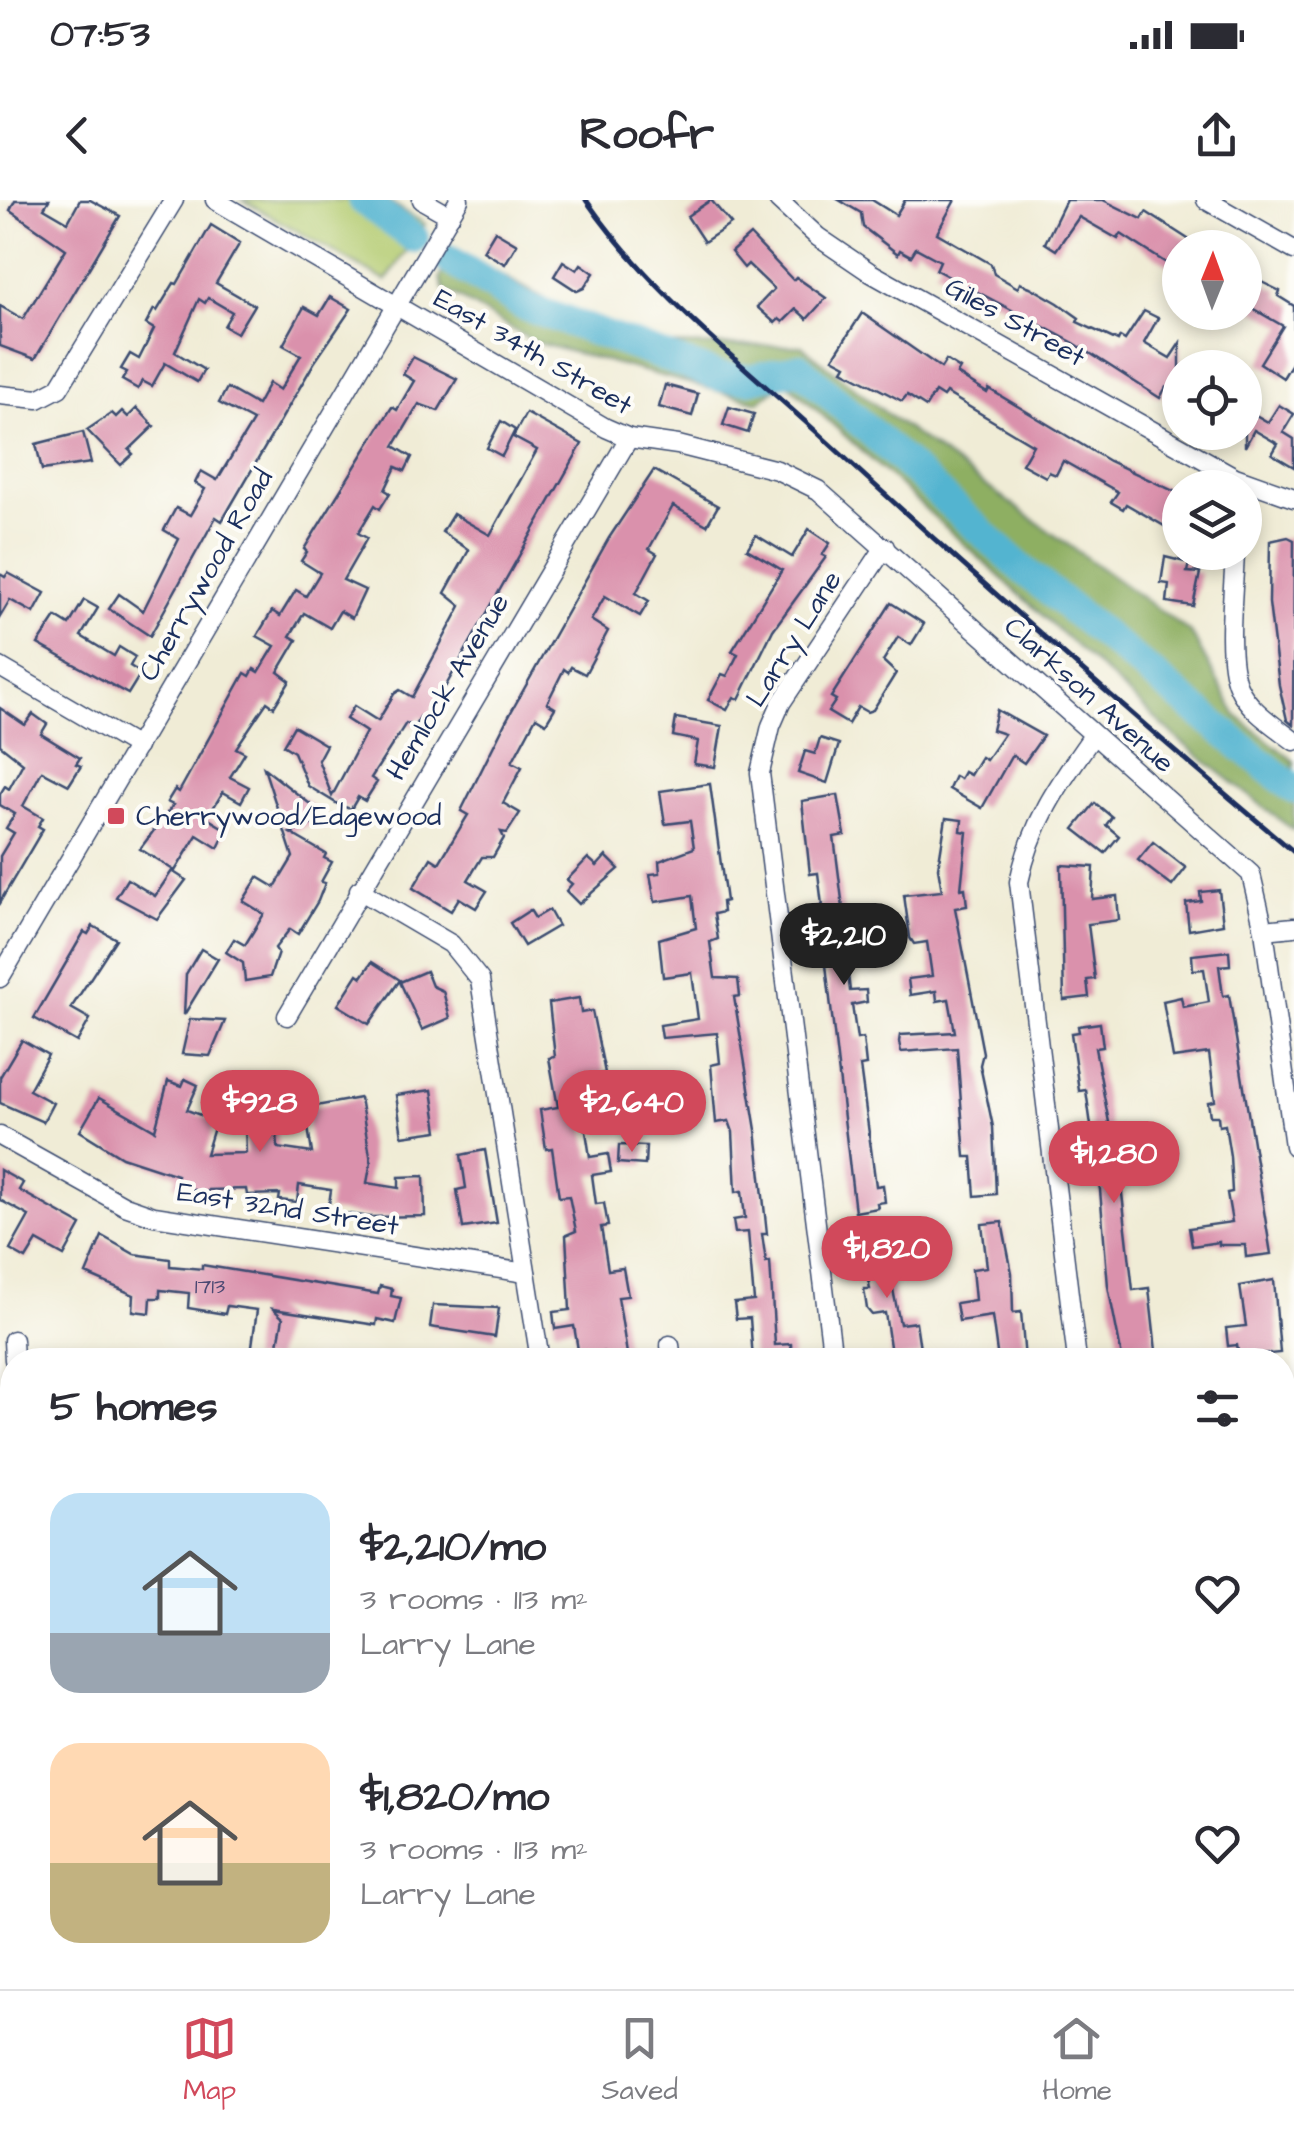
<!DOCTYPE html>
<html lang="en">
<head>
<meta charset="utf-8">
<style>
	:root { --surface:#fff; --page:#f7f7f7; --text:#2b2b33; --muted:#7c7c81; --line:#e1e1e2; --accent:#d1495b }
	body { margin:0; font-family:"Architects Daughter",sans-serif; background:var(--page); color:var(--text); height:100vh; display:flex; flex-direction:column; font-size:38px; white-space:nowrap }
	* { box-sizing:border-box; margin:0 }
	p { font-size:32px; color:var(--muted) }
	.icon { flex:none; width:55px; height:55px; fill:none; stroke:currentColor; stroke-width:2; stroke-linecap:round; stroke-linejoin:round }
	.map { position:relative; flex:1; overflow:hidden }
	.drawer { position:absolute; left:0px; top:1148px; width:1295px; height:642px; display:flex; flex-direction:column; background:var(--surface); border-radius:40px 40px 0 0; box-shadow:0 5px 15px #0003 }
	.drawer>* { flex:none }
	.needle { width:65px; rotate:1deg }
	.controls { position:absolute; left:1162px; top:30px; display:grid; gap:20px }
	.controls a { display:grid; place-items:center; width:100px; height:100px; border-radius:50%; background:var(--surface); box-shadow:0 5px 15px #0003; font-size:50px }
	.price { position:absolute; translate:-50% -85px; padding:0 22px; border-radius:35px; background:var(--accent); color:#fff; font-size:32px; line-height:65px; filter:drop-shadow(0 2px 5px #0008) }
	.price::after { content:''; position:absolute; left:50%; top:60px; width:30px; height:22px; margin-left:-15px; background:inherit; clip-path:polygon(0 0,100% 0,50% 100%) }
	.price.on { background:#222; color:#fff }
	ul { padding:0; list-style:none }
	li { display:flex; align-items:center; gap:30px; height:250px; padding:0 50px }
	li span { display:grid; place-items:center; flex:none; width:280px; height:200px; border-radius:30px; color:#555 }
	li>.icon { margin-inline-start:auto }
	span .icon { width:120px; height:120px; fill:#fffc; stroke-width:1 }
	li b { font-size:42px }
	h2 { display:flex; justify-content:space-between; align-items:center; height:120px; padding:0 50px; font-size:42px }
	.status { display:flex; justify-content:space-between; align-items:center; height:70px; padding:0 50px; background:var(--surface); direction:ltr }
	.status svg { height:28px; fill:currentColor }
	header { display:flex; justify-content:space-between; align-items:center; height:130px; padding:0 50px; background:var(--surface); font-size:45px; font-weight:800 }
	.menu { display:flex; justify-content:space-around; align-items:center; height:140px; border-top:2px solid var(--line); background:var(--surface); font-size:28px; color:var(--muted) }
	.menu a { display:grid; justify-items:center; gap:5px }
	.menu .on { color:var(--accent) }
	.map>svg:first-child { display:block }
	.green { fill:#b3cb70; stroke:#677d67; stroke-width:2.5 }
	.forest { fill:#8eaf62; stroke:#546f60; stroke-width:2.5 }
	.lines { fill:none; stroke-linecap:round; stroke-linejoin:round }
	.river { stroke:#52b4d0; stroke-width:30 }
	.building { fill:#da91ac }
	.minor-casing { stroke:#3b4b70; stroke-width:21 }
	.major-casing { stroke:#3b4b70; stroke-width:26 }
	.minor { stroke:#fff; stroke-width:18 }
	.major { stroke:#fff; stroke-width:22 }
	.rail { stroke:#1b2f5e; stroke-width:5 }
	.poi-dot { fill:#d1495b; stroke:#fdfcf7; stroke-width:4 }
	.labels { text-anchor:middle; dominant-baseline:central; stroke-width:8; stroke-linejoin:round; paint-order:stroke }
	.number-label { font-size:22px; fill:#4b4872 }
	.street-label { font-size:28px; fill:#1b2f5e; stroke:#fdfcf7 }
	.poi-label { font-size:28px; fill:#1b2f5e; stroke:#fdfcf7; text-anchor:start }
</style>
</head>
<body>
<div class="status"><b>07:53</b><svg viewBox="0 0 49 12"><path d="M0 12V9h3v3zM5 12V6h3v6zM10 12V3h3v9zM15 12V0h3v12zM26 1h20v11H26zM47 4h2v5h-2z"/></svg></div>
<header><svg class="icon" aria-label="back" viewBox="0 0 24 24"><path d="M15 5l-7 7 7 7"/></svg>Roofr<svg class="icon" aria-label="share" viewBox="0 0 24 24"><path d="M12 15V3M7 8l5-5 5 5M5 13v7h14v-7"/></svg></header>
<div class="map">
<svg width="1294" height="1789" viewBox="0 0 1294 1789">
	<rect width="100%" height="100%" fill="#fdfcf7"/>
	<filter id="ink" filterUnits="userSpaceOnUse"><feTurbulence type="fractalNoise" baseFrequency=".01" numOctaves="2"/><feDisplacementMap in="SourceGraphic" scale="20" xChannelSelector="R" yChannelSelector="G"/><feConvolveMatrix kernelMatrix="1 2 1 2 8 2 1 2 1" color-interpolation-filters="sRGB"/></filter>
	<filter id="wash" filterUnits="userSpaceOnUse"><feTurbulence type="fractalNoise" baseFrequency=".0048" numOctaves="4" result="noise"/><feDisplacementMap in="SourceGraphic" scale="40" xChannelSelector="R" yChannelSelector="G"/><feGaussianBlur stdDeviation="2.25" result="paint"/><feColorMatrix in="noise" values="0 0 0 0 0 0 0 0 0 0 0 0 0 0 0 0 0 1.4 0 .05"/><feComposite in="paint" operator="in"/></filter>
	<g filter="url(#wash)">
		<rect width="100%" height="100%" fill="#f0ecd6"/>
		<polygon class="green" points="242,0 387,0 425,24 386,81"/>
		<polygon class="forest" points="455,50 549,101 668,145 802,146 896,221 1191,433 1237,516 1294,561 1294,631 1180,541 785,181 759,202 534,142 444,89 440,78"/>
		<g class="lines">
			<g class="river">
				<polyline points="362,0 414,38"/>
				<polyline points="448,59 524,106 720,177 749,179 800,168 1022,369 1294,589"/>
			</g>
		</g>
		<g id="blocks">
			<g class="building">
				<polygon points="15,0 49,0 44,8 68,22 80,0 90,0 120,16 35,159 0,146 0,106 23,119 66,49 10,10"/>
				<polygon points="711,0 731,24 704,42 687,16"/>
				<polygon points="839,0 872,0 896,15 905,0 955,0 937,33 991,64 994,74 1018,88 1020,83 1030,87 1058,103 1079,118 1077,122 1118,141 1120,137 1125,140 1144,111 1158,118 1144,143 1170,158 1180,143 1180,197 1166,187 1160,198 1074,143 936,70 940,61 916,48 911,56 900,50 898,54 863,27 861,13"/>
				<polygon points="1066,0 1103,0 1142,19 1146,12 1202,48 1180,48 1180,72 1121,34 1118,39 1079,17 1056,50 1045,43"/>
				<polygon points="211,25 240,43 216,83 254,105 237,133 224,126 232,112 208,98 205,103 199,99 175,152 204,170 197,182 165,163 152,186 142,181 138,189 122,180 127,172 121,169 130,154 139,159 154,129 146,124 154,109 157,111 174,83 177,84"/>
				<polygon points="495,31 517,44 505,64 483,51"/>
				<polygon points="750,35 793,80 796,77 826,98 807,119 796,109 783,122 779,119 775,123 757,107 774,89 748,64 744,68 731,52"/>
				<polygon points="563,61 577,70 581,64 594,73 584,88 577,91 554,76"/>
				<polygon points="1245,74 1280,91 1278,96 1294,106 1294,160 1283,178 1260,163 1283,126 1245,104"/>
				<polygon points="330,97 351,109 314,163 222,321 216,317 150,436 109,409 119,394 143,411 179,339 164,330 176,308 190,315 205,289 195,283 201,271 217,280 253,221 219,203 227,188 257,205 269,183 280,190 301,155 283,145 304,107 319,115"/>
				<polygon points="862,113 941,168 946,160 960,169 957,174 987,193 989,189 1109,261 1180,294 1180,335 1126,304 1123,309 1111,302 1118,292 1063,261 1056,275 1049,272 1046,277 1022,264 1033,245 946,193 943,197 935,192 926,207 907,195 902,201 843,170 846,165 833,158"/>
				<polygon points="413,157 457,179 438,211 419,204 394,246 412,257 405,271 396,267 385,290 390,293 380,309 375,305 358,333 367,338 343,380 365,390 352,418 340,411 330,428 304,413 290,436 297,440 278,472 290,481 274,507 267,502 236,548 245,553 230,577 249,587 241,602 223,592 207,618 222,627 230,623 218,648 197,635 175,671 140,649 173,605 167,602 175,589 179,592 245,473 250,476 254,469 259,472 275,446 257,436 272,411 280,416 296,390 306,396 320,373 301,361 307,352 304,349 392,207 397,210 414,181 403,174"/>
				<polygon points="665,185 698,194 692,216 659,207"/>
				<polygon points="1279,205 1294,214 1283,232 1294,239 1294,267 1272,254 1278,244 1254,230 1245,247 1245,209 1268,222"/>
				<polygon points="729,207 754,214 748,233 723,225"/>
				<polygon points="137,208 154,226 129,250 133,254 121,265 87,230 112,213 116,217 122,211 128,217"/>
				<polygon points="526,213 582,244 426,521 420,517 414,527 406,523 371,578 377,582 365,601 358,597 351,609 341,606 308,586 294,552 283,545 294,526 326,545 318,560 332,596 366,532 346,519 354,506 378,521 394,494 400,490 412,497 461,406 445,393 469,350 442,332 453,314 490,335 537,250 513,237"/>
				<polygon points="501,221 515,230 502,256 487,248"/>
				<polygon points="83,232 91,263 42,270 36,244"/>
				<polygon points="654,270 718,306 707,325 673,306 649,349 657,354 636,393 649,401 640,416 605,396 591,420 608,431 585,474 571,467 568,472 564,469 547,503 555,508 546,523 536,517 512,562 522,567 503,603 520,613 507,633 501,632 504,638 493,657 482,657 468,680 487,691 476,708 459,698 451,711 413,688 431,658 439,663 468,615 461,611 506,521 609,338"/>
				<polygon points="809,329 830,343 822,355 826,357 773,430 739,499 734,497 727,510 708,500 722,474 727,476 738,454 732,451 782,370 747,349 756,335 792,357"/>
				<polygon points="1288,337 1294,340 1293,525 1287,520 1279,485 1269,403 1270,341"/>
				<polygon points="1165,357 1189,363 1187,372 1200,373 1193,406 1167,402 1169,384 1161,383"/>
				<polygon points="8,373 45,393 34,413 10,400 0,417 0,374 5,377"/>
				<polygon points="84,400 98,408 81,436 114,456 119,447 135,457 130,466 141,473 128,494 38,444 56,417 69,425"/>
				<polygon points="891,403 924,424 911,445 898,437 883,461 896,473 873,510 867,512 858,507 848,524 828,512 836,500 831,497"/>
				<polygon points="0,508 25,525 33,514 47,524 41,534 80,558 76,564 81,566 69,585 42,571 23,606 43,618 38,626 43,629 0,702 0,656 14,633 6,628 15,614 0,605 0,594 5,586 9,589 23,563 0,545"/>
				<polygon points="997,510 1043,536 1024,563 1012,555 982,608 949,589 955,576 960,579 964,572 970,575 981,557 986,560 1004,534 992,530"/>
				<polygon points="676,518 722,526 715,567 694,564 698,541 673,536"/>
				<polygon points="820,538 839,544 827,583 798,573 805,551 815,554"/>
				<polygon points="264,568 328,618 290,633 326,654 324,658 332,662 321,682 325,683 318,701 298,734 290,729 275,748 278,753 270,777 245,781 243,763 226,752 234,739 245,745 264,714 243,701 258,677 275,687 293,657"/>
				<polygon points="710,584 726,701 722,702 723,712 714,714 718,739 710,742 715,778 738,779 740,796 734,797 756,930 767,1034 762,1034 766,1062 770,1061 775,1145 791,1144 792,1160 753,1160 750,1118 736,1119 734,1103 754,1101 748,1032 735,1033 733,1020 745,1018 742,991 736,992 733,932 729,921 716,923 711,865 720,863 717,833 662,838 660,825 698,819 692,773 663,777 659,739 696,728 692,696 655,702 650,674 660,673 659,661 694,648 690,621 665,624 660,591"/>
				<polygon points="838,595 845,635 834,637 844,716 855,715 855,722 876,720 878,737 886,736 888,754 846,758 850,791 866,790 867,802 852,805 857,839 863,838 866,865 860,866 876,986 883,985 885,1002 877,1003 878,1008 855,1012 821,722 817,722 815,706 822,705 818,673 810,674 802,601"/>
				<polygon points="1095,603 1112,617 1106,625 1119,636 1105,653 1074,629"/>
				<polygon points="946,618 962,620 961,631 967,632 961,689 965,688 967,706 955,708 983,853 980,865 993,927 996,994 975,996 972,957 965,957 957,848 901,852 899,842 900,835 955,832 949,799 937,801 936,791 910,795 908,779 932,776 927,742 914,744 910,738 904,695 942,691 938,668"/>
				<polygon points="1153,642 1186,668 1172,686 1138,660"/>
				<polygon points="606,656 619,669 579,704 566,691 572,684 567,680 588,658 597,666"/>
				<polygon points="1061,665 1094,667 1092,699 1117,696 1119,720 1088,724 1095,779 1087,780 1089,797 1064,800"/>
				<polygon points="172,671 186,680 157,719 116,697 127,679 155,696"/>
				<polygon points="1219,690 1223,724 1189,730 1186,703 1201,701 1200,692"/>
				<polygon points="530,710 535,718 549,710 558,726 524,746 510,723"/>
				<polygon points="93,726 116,739 71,808 90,819 77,842 34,818 84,732 88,734"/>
				<polygon points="201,749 218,759 184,815 186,774"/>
				<polygon points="1229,751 1230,765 1219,766 1223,796 1229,795 1271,1054 1246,1057 1245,1045 1219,1045 1219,1042 1192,1046 1189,1028 1232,1022 1227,993 1232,992 1230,956 1225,925 1219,926 1218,916 1210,916 1208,902 1215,901 1209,853 1173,858 1163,801 1181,797 1183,807 1209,802 1204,769 1193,770 1192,755"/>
				<polygon points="372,762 400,780 369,824 338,805 358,774 362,777"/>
				<polygon points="426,771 432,786 443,791 450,818 422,830 400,782"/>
				<polygon points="579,798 581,813 592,811 605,873 581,878 584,892 580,893 590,957 608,954 611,972 592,975 596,1004 604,1003 608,1026 601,1027 608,1070 623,1068 628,1096 618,1097 628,1160 604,1160 603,1152 579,1156 574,1126 555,1129 553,1112 570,1110 566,1035 576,1031 569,996 559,997 552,948 546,949 540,910 558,907 549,858 555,857 549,803"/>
				<polygon points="190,819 225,821 210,856 182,854"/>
				<polygon points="1100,823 1103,847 1095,848 1114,949 1137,946 1138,959 1125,961 1126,975 1120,976 1133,1090 1149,1088 1157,1160 1122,1157 1108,1086 1100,990 1086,890 1079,891 1071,833 1079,832 1078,826"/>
				<polygon points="22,840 48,855 29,890 53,903 43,922 0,903 0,877"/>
				<polygon points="185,879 198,885 187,910 216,921 206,954 246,953 245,921 276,919 278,948 312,953 305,908 360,898 371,961 367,983 399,988 399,977 424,976 425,1016 370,1017 328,1011 331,990 299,985 297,1002 279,1000 280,994 247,995 246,989 208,990 207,994 174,984 177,975 122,957 80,931 99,898 155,930 168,881 182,886"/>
				<polygon points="432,890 438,931 402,936 396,895"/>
				<polygon points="619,945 646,946 645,965 618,963"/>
				<polygon points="485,950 497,1023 463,1028 457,990 466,988 461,955"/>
				<polygon points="0,970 23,983 19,990 81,1025 64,1056 37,1041 26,1059 10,1050 29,1016 0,1000"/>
				<polygon points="1002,1022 1012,1073 1013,1113 1021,1112 1025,1160 998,1160 992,1116 959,1121 956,1103 975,1100 972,1069 987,1067 982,1024"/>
				<polygon points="874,1035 875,1041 883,1040 900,1124 916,1122 921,1155 892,1160 885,1113 872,1115 867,1109 864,1089 870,1089 861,1037"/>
				<polygon points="102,1036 134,1054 170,1059 170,1066 202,1069 202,1065 378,1094 380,1086 392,1089 391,1096 401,1098 395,1123 377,1119 376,1125 273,1109 283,1118 275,1160 250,1160 257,1110 227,1106 225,1114 188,1108 189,1093 160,1090 160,1098 151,1098 150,1113 133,1111 134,1095 86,1074"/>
				<polygon points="1274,1080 1280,1153 1239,1157 1237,1145 1228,1146 1226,1128 1246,1126 1240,1086"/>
				<polygon points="433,1105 499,1108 495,1137 430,1127"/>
			</g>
		</g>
	</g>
	<g filter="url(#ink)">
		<use href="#blocks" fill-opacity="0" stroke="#3b4b70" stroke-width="2.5"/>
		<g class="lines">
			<g class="minor-casing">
				<g id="minor">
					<polyline points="215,0 606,228 629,238 678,245 777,270 818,290 1251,674 1264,730 1294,946"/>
					<polyline points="422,0 450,16"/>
					<polyline points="778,0 818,37 871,73 1235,277 1294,298"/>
					<polyline points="1206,0 1294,50"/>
					<polyline points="0,195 38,199 59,188 174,0"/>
					<path d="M1235 352C1234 387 1225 456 1238 486 1248 510 1275 526 1294 541"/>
					<polyline points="0,467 137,547"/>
					<polyline points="359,690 451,744 480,780 540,1160"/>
					<polyline points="1264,730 1294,727"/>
					<polyline points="0,778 459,0"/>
					<polyline points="287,816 629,238"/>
					<polyline points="0,936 125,1006 154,1016 526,1073"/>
					<polyline points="13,1140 14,1160"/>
					<polyline points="670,1145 672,1160"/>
					<polyline points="833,1160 760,573 771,526 781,503 885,347"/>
					<path d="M1077 1160 1019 682C1031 624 1058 585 1092 537"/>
					<polyline points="1282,1652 1294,1650"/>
					<polyline points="0,1772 12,1770"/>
					<polyline points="109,1778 111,1789"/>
					<polyline points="314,1778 315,1789"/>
					<polyline points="641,1778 643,1789"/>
					<path d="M1196 1778C1220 1789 1237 1789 1260 1778"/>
				</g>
			</g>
			<g class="major-casing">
				<g id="major">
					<polyline points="1282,1280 1294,1278"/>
					<polyline points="0,1486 12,1484"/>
				</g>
			</g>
			<use href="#minor" class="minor"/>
			<use href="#major" class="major"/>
			<path class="rail" d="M586 0C649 91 740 162 821 236 976 378 1133 517 1294 652"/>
		</g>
	</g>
	<rect class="poi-dot" x="106" y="606" width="20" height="20" rx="5"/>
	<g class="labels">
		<g class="number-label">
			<text x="210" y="1086">1713</text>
		</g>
		<g class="street-label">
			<text transform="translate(1015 122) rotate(29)">Giles Street</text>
			<text transform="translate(533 152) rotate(30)">East 34th Street</text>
			<text transform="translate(206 375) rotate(-60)">Cherrywood Road</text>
			<text transform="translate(794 439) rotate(-58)">Larry Lane</text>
			<text transform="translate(448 487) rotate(-59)">Hemlock Avenue</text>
			<text transform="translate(1089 495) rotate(42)">Clarkson Avenue</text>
			<text transform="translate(288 1009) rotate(9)">East 32nd Street</text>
		</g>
		<g class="poi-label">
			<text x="136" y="616">Cherrywood/Edgewood</text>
		</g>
	</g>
</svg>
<div class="controls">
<a><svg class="needle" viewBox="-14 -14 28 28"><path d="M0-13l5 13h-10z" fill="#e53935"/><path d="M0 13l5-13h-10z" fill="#7c7c81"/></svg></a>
<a><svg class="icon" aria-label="locate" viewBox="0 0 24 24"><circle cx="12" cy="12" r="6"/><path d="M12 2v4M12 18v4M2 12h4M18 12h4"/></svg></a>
<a><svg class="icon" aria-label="layers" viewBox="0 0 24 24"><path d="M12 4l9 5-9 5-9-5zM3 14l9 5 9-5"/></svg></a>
</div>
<b class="price on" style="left:844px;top:788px">$2,210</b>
<b class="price" style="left:260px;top:955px">$928</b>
<b class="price" style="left:632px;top:955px">$2,640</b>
<b class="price" style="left:1114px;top:1006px">$1,280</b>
<b class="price" style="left:887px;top:1101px">$1,820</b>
<section class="drawer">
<h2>5 homes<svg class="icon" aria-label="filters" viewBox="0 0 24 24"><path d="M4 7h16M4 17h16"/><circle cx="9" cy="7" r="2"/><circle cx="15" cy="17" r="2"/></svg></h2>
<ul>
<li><span style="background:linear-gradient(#bfe0f5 70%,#9aa5b1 0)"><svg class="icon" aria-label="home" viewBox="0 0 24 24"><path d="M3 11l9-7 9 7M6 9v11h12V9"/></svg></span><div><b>$2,210/mo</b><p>3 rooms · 113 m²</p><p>Larry Lane</p></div><svg class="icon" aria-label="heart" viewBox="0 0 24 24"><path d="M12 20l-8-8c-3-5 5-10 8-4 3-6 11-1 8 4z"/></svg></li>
<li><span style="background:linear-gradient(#ffd9b3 60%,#c2b280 0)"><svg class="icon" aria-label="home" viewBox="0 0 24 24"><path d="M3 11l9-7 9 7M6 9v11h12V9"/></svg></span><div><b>$1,820/mo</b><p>3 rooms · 113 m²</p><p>Larry Lane</p></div><svg class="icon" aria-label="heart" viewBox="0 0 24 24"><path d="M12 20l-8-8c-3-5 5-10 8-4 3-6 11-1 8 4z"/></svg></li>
</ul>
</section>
</div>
<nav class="menu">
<a class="on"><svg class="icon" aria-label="map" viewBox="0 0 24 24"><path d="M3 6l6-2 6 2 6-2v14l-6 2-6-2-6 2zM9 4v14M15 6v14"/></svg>Map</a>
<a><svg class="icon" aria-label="saved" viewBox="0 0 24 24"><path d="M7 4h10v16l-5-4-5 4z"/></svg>Saved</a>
<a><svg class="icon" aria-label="home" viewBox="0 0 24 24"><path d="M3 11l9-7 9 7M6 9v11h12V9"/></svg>Home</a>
</nav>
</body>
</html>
